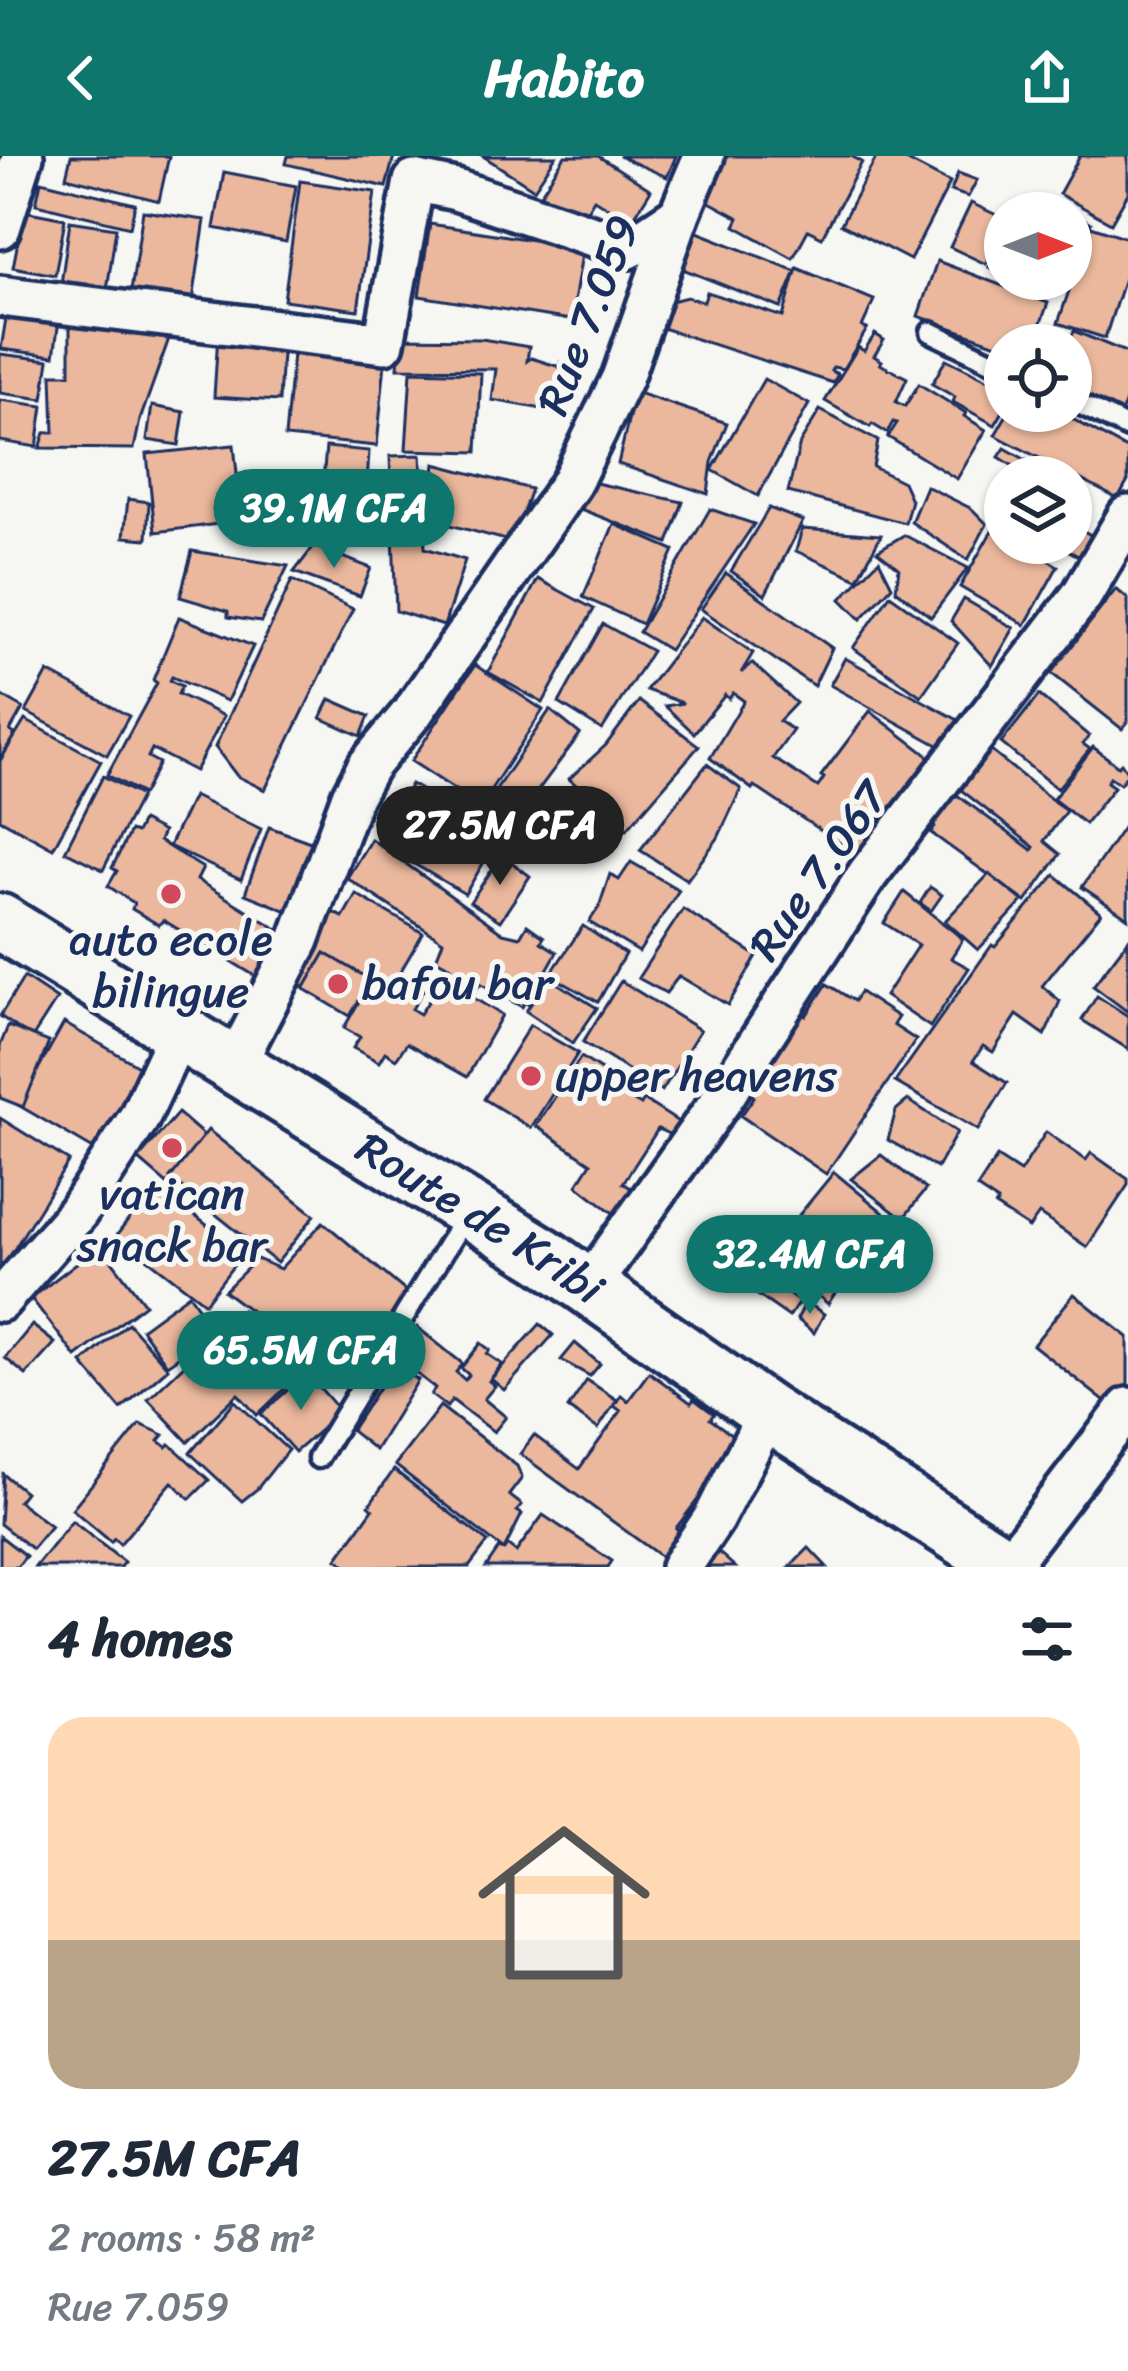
<!DOCTYPE html>
<html lang="en">
<head>
<meta charset="utf-8">
<style>
	:root { --surface:#fff; --page:#f6f6f7; --text:#1f2937; --muted:#747a83; --line:#e0e1e3; --accent:#0f766e }
	body { margin:0; font-family:Sriracha,sans-serif; background:var(--page); color:var(--text); height:100vh; display:flex; flex-direction:column; font-size:45px; white-space:nowrap }
	* { box-sizing:border-box; margin:0 }
	p { font-size:39px; color:var(--muted) }
	.icon { flex:none; width:66px; height:66px; fill:none; stroke:currentColor; stroke-width:2; stroke-linecap:round; stroke-linejoin:round }
	.map { position:relative; height:1411px; overflow:hidden }
	.side { display:flex; flex-direction:column; background:var(--surface); flex:1 }
	.side>* { flex:none }
	.needle { width:78px; rotate:90deg }
	.controls { position:absolute; left:984px; top:36px; display:grid; gap:24px }
	.controls a { display:grid; place-items:center; width:108px; height:108px; border-radius:50%; background:var(--surface); box-shadow:0 3px 9px #0004; font-size:60px }
	.price { position:absolute; translate:-50% -102px; padding:0 27px; border-radius:42px; background:var(--accent); color:#fff; font-size:39px; line-height:78px; filter:drop-shadow(0 3px 6px #0008) }
	.price::after { content:''; position:absolute; left:50%; top:72px; width:36px; height:27px; margin-left:-18px; background:inherit; clip-path:polygon(0 0,100% 0,50% 100%) }
	.price.active { background:#222; color:#fff }
	ul { padding:0; list-style:none }
	li { display:grid; align-content:center; gap:24px; height:636px; padding:0 48px }
	li+li { border-top:3px solid var(--line) }
	li span { display:grid; place-items:center; height:372px; border-radius:36px; color:#555 }
	li>.icon { margin-inline-start:auto }
	span .icon { width:216px; height:216px; fill:#fffc; stroke-width:1 }
	li b { font-size:51px }
	h2 { display:flex; justify-content:space-between; align-items:center; height:144px; padding:0 48px; font-size:51px }
	header { display:flex; justify-content:space-between; align-items:center; height:156px; padding:0 48px; background:var(--accent); color:#fff; font-size:54px; font-weight:800 }
	.map>svg:first-child { display:block }
	.building { fill:#ebb89d; stroke:#1b2f5e; stroke-width:3 }
	.lines { fill:none; stroke-linecap:round; stroke-linejoin:round }
	.service-casing { stroke:#1b2f5e; stroke-width:27 }
	.minor-casing { stroke:#1b2f5e; stroke-width:48 }
	.secondary-casing { stroke:#1b2f5e; stroke-width:63 }
	.service { stroke:#f6f6f2; stroke-width:18 }
	.minor { stroke:#f6f6f2; stroke-width:39 }
	.secondary { stroke:#f6f6f2; stroke-width:54 }
	.poi-dot { fill:#d1495b; stroke:#f6f6f2; stroke-width:4.5 }
	.labels { text-anchor:middle; dominant-baseline:central; stroke-width:10; stroke-linejoin:round; paint-order:stroke }
	.street-label { font-size:45px; fill:#1b2f5e; stroke:#f6f6f2 }
	.poi-label { font-size:45px; fill:#1b2f5e; stroke:#f6f6f2 }
</style>
</head>
<body>
<header><svg class="icon" aria-label="back" viewBox="0 0 24 24"><path d="M15 5l-7 7 7 7"/></svg>Habito<svg class="icon" aria-label="share" viewBox="0 0 24 24"><path d="M12 15V3M7 8l5-5 5 5M5 13v7h14v-7"/></svg></header>
<div class="map">
<svg width="1128" height="1411" viewBox="0 0 1128 1411">
	<rect width="100%" height="100%" fill="#f6f6f2"/>
	<filter id="ink" filterUnits="userSpaceOnUse"><feTurbulence type="fractalNoise" baseFrequency=".00833" numOctaves="2"/><feDisplacementMap in="SourceGraphic" scale="24" xChannelSelector="R" yChannelSelector="G"/><feConvolveMatrix kernelMatrix="1 2 1 2 8 2 1 2 1" color-interpolation-filters="sRGB"/></filter>
	<g filter="url(#ink)">
		<g class="building">
			<polygon points="71,0 169,0 159,45 66,21"/>
			<polygon points="288,0 394,0 386,31 286,8"/>
			<polygon points="483,0 556,0 534,33"/>
			<polygon points="565,0 598,0 651,34 631,66 594,43 577,71 536,45"/>
			<polygon points="619,0 676,0 667,21"/>
			<polygon points="724,0 851,0 862,6 822,81 808,74 793,102 735,70 739,62 702,42"/>
			<polygon points="877,0 898,0 950,27 910,104 841,68"/>
			<polygon points="1080,0 1128,0 1128,37 1111,67 1059,38"/>
			<polygon points="224,16 296,30 286,86 214,72"/>
			<polygon points="958,17 977,24 968,41 951,35"/>
			<polygon points="41,25 135,48 130,71 36,48"/>
			<polygon points="300,25 375,36 358,154 284,144"/>
			<polygon points="971,47 1005,63 986,108 950,91"/>
			<polygon points="24,55 65,63 55,119 13,111"/>
			<polygon points="143,55 205,64 191,158 129,148"/>
			<polygon points="1071,57 1091,67 1071,107"/>
			<polygon points="70,65 116,72 105,148 59,142"/>
			<polygon points="430,68 583,92 571,164 419,140"/>
			<polygon points="1091,70 1128,82 1128,110 1105,182 1058,167"/>
			<polygon points="695,75 796,115 781,152 680,112"/>
			<polygon points="1001,87 1005,89 1005,119 989,111"/>
			<polygon points="937,105 1048,147 1033,189 1005,191 918,160"/>
			<polygon points="797,112 874,144 862,171 867,173 843,213 833,211 831,215 838,218 833,227 656,170 663,147 687,141 704,146 707,136 783,161"/>
			<polygon points="1029,123 1063,123 1058,132 1050,127 1043,140 1025,131"/>
			<polygon points="7,156 59,164 54,200 1,193"/>
			<polygon points="70,165 171,177 140,264 134,293 40,292 45,277 54,276 52,218 70,218"/>
			<polygon points="1074,175 1128,197 1128,240 1121,257 1071,237 1071,189 1068,189"/>
			<polygon points="218,178 283,182 279,245 214,241"/>
			<polygon points="875,178 884,184 874,200 882,205 880,208 907,222 896,246 905,250 919,228 966,257 964,260 986,274 957,323 888,281 897,267 893,266 887,277 872,268 870,271 825,245 858,191 864,195"/>
			<polygon points="400,182 482,183 529,191 527,205 531,202 560,211 561,206 568,207 559,256 492,244 496,213 398,212"/>
			<polygon points="294,187 386,196 377,290 285,281"/>
			<polygon points="0,198 49,204 43,243 0,237"/>
			<polygon points="946,203 1005,232 1005,252 995,269 953,246 955,241 932,228"/>
			<polygon points="411,215 481,217 477,296 406,294"/>
			<polygon points="764,223 809,248 758,340 712,314"/>
			<polygon points="635,236 727,267 712,306 708,338 618,308"/>
			<polygon points="0,244 43,250 37,291 0,285"/>
			<polygon points="152,250 184,256 179,289 147,284"/>
			<polygon points="820,254 878,285 873,311 903,326 911,344 905,367 788,336 800,287"/>
			<polygon points="1009,255 1058,255 1128,294 1128,325 1118,343 995,279"/>
			<polygon points="234,289 242,365 155,376 147,298"/>
			<polygon points="326,291 369,295 367,329 323,325"/>
			<polygon points="1005,292 1035,309 1029,320 999,301"/>
			<polygon points="421,299 425,392 465,404 444,470 396,455 390,300"/>
			<polygon points="435,308 531,333 513,386 428,363"/>
			<polygon points="591,326 683,346 668,387 575,351"/>
			<polygon points="292,330 366,336 361,386 288,379"/>
			<polygon points="926,330 972,353 987,368 968,404 911,366"/>
			<polygon points="128,343 149,346 147,383 124,381"/>
			<polygon points="266,345 282,346 280,367 265,367"/>
			<polygon points="769,352 803,365 765,439 731,415"/>
			<polygon points="710,353 754,368 669,494 639,476"/>
			<polygon points="1071,367 1097,383 1084,403 1054,387 1071,387"/>
			<polygon points="614,368 674,394 642,468 583,441"/>
			<polygon points="802,373 881,379 858,423 796,395"/>
			<polygon points="993,373 1005,379 1005,387 1018,387 1058,410 1025,469 960,431"/>
			<polygon points="904,379 968,412 931,461 896,434 899,412 877,395"/>
			<polygon points="314,390 371,412 360,440 294,416"/>
			<polygon points="192,395 288,410 261,466 228,461 228,455 180,441"/>
			<polygon points="879,404 892,430 861,463 841,443"/>
			<polygon points="726,417 832,492 814,530 701,453"/>
			<polygon points="538,423 594,453 543,547 488,516"/>
			<polygon points="292,424 353,453 265,634 237,620 215,591"/>
			<polygon points="1116,433 1128,443 1128,566 1122,573 1051,517"/>
			<polygon points="890,439 958,487 921,540 853,492"/>
			<polygon points="964,443 1014,472 992,510 951,465"/>
			<polygon points="179,461 253,490 227,545 172,521 170,525 182,530 178,538 224,560 195,615 152,593 148,601 159,607 143,638 107,619 157,527 153,524"/>
			<polygon points="702,461 753,497 741,517 752,507 796,547 779,565 793,574 773,602 818,631 824,622 821,620 870,555 930,601 881,664 869,656 864,664 881,675 863,703 754,630 752,633 710,602 744,545 733,537 729,543 725,539 694,577 665,550 683,547 646,534"/>
			<polygon points="603,468 652,495 602,574 559,547"/>
			<polygon points="845,502 960,565 945,593 830,529"/>
			<polygon points="475,509 543,554 480,650 411,605"/>
			<polygon points="48,516 129,560 107,599 26,556"/>
			<polygon points="0,539 23,552 10,575 15,578 0,603"/>
			<polygon points="1039,539 1089,580 1083,588 1090,593 1057,633 1001,587"/>
			<polygon points="330,543 369,560 361,580 321,562"/>
			<polygon points="639,545 699,590 627,673 569,623 606,589"/>
			<polygon points="550,554 580,578 504,680 479,658"/>
			<polygon points="25,564 101,605 53,692 0,663 0,605"/>
			<polygon points="1093,591 1118,610 1121,607 1128,617 1120,628 1110,621 1107,626 1114,631 1085,668 1053,643"/>
			<polygon points="991,595 1066,655 1044,685 1060,698 1026,746 931,677 935,671 929,667 953,636 1032,694 1034,691 961,634"/>
			<polygon points="707,608 741,633 718,682 687,724 640,694"/>
			<polygon points="103,620 141,640 103,714 65,695"/>
			<polygon points="411,628 486,671 480,681 494,689 465,738 377,686"/>
			<polygon points="193,640 261,673 241,724 169,690"/>
			<polygon points="142,665 163,676 159,685 203,712 197,724 284,777 265,826 163,764 159,769 132,753 134,747 108,730 117,715 112,712 130,675 136,677"/>
			<polygon points="1127,666 1128,667 1128,762 1082,731"/>
			<polygon points="269,671 316,688 290,756 245,738"/>
			<polygon points="371,683 503,777 520,781 527,769 544,781 541,786 557,796 528,848 525,846 522,851 480,827 472,841 502,859 467,921 407,887 396,903 385,896 379,906 353,892 360,881 344,872 371,824 325,797 305,832 292,825 328,754 343,761 356,738 423,777 399,818 424,833 412,853 420,858 451,811 436,803 443,785 347,722"/>
			<polygon points="502,699 530,720 500,765 470,746"/>
			<polygon points="631,706 679,734 639,796 589,766 599,751 610,718 619,724"/>
			<polygon points="989,718 1023,745 978,794 945,765"/>
			<polygon points="1055,719 1101,757 1042,830 1060,845 1045,879 1017,859 993,896 983,890 973,905 1007,927 978,974 895,926 992,789 995,791"/>
			<polygon points="930,731 942,739 931,755 920,747"/>
			<polygon points="904,736 963,783 951,802 969,812 930,871 885,840 918,789 884,767"/>
			<polygon points="683,753 757,800 728,849 679,820 666,837 638,822"/>
			<polygon points="583,770 625,798 598,846 550,819"/>
			<polygon points="1128,784 1128,856 1093,830"/>
			<polygon points="325,797 371,824 350,860 304,833"/>
			<polygon points="24,821 57,843 32,882 0,860"/>
			<polygon points="549,822 597,852 573,887 526,855"/>
			<polygon points="621,825 700,874 662,935 583,886"/>
			<polygon points="827,828 854,845 860,836 898,861 893,869 916,884 826,1018 741,960 754,941 748,937 802,857 806,860"/>
			<polygon points="1097,840 1128,860 1128,893 1082,864"/>
			<polygon points="64,867 154,919 107,1001 18,949"/>
			<polygon points="530,869 578,897 531,972 484,943"/>
			<polygon points="8,870 49,886 23,951 0,942 0,890"/>
			<polygon points="581,901 618,925 615,934 641,949 644,944 680,967 673,980 658,973 623,1027 637,1036 617,1060 577,1029 591,1007 536,970"/>
			<polygon points="908,944 957,976 937,1012 888,984 896,954"/>
			<polygon points="178,957 207,982 167,1028 138,1003"/>
			<polygon points="0,962 69,1005 0,1116"/>
			<polygon points="208,974 315,1059 277,1107 170,1022"/>
			<polygon points="1046,976 1086,1004 1091,997 1128,1023 1128,1029 1087,1091 1039,1058 1029,1072 995,1050 998,1046 977,1032 997,1001 1020,1016"/>
			<polygon points="881,999 926,1033 903,1063 851,1023"/>
			<polygon points="834,1016 902,1072 863,1121 829,1093 827,1082 799,1059"/>
			<polygon points="155,1029 243,1097 205,1147 117,1079"/>
			<polygon points="323,1066 409,1138 350,1229 224,1135 257,1103 280,1113"/>
			<polygon points="805,1074 843,1114 845,1122 828,1148 796,1121 787,1128 776,1118 783,1092"/>
			<polygon points="100,1089 145,1148 76,1201 31,1142"/>
			<polygon points="770,1124 799,1146 789,1161 752,1135"/>
			<polygon points="189,1138 215,1175 167,1209 141,1173"/>
			<polygon points="1074,1138 1128,1181 1128,1236 1114,1253 1033,1189"/>
			<polygon points="806,1146 824,1158 814,1177 797,1163"/>
			<polygon points="242,1154 301,1217 257,1259 238,1238 188,1286 148,1243"/>
			<polygon points="128,1167 168,1212 121,1253 82,1207"/>
			<polygon points="540,1168 553,1179 504,1234 491,1223"/>
			<polygon points="32,1169 55,1187 26,1219 5,1202"/>
			<polygon points="417,1171 463,1208 456,1216 465,1224 469,1219 461,1212 481,1187 490,1194 487,1198 502,1208 489,1225 495,1230 484,1243 506,1261 494,1276 452,1244 447,1251 431,1239 435,1232 394,1200"/>
			<polygon points="575,1187 600,1208 590,1220 561,1204"/>
			<polygon points="394,1208 418,1224 375,1294 351,1275"/>
			<polygon points="649,1216 691,1247 694,1243 714,1258 710,1263 742,1286 676,1372 687,1381 667,1405 520,1298 534,1279 579,1313 621,1255 614,1250 621,1239 628,1245"/>
			<polygon points="307,1217 341,1256 295,1296 261,1258"/>
			<polygon points="587,1224 617,1244 598,1273 568,1252"/>
			<polygon points="235,1245 288,1294 257,1333 242,1345 190,1297"/>
			<polygon points="440,1250 517,1310 522,1322 509,1339 522,1349 517,1355 522,1358 504,1394 395,1309"/>
			<polygon points="140,1268 164,1279 159,1285 167,1291 170,1288 209,1324 190,1343 172,1326 120,1388 114,1382 111,1386 72,1353"/>
			<polygon points="394,1314 488,1386 469,1411 348,1411 337,1403 373,1353 369,1349"/>
			<polygon points="3,1318 25,1336 18,1345 51,1370 32,1393 0,1368"/>
			<polygon points="543,1359 612,1405 608,1411 486,1411 499,1392 504,1394 507,1389 516,1396"/>
			<polygon points="72,1365 124,1406 120,1411 35,1411"/>
			<polygon points="0,1380 26,1400 17,1411 0,1411"/>
			<polygon points="809,1392 827,1411 790,1411"/>
			<polygon points="716,1394 735,1411 705,1411"/>
		</g>
		<g class="lines">
			<g class="service-casing">
				<g id="service">
					<polyline points="931,176 1005,212"/>
					<polyline points="1071,244 1128,272"/>
					<polyline points="318,1302 467,1057"/>
				</g>
			</g>
			<g class="minor-casing">
				<g id="minor">
					<polyline points="0,72 23,0"/>
					<polyline points="0,140 384,187 414,25 456,34 629,92 679,59"/>
					<polyline points="235,908 299,784 352,640 368,610 413,556 571,327 622,222 679,59 704,0"/>
					<polyline points="590,1129 722,943 868,718 1082,439 1128,360"/>
					<polyline points="0,1145 77,1057 139,962 180,874"/>
					<polyline points="1007,1410 1128,1252"/>
					<polyline points="681,1411 714,1362 768,1257"/>
				</g>
			</g>
			<g class="secondary-casing">
				<g id="secondary">
					<path id="s1" d="M0 766 543 1099 768 1257 1009 1411"/>
				</g>
			</g>
			<use href="#service" class="service"/>
			<use href="#minor" class="minor"/>
			<use href="#secondary" class="secondary"/>
		</g>
	</g>
	<g class="poi-dot">
		<circle cx="171" cy="738" r="12"/>
		<circle cx="338" cy="828" r="12"/>
		<circle cx="531" cy="920" r="12"/>
		<circle cx="172" cy="992" r="12"/>
	</g>
	<g class="labels">
		<g class="street-label">
			<text transform="translate(588 159) rotate(-69)">Rue 7.059</text>
			<text transform="translate(818 715) rotate(-55)">Rue 7.067</text>
			<text stroke="none"><textPath href="#s1" startOffset="564">Route de Kribi</textPath></text>
		</g>
		<g class="poi-label">
			<text x="171" y="784">auto ecole<tspan x="171" dy="52">bilingue</tspan></text>
			<text x="362" y="828" text-anchor="start">bafou bar</text>
			<text x="555" y="920" text-anchor="start">upper heavens</text>
			<text x="172" y="1038">vatican<tspan x="172" dy="52">snack bar</tspan></text>
		</g>
	</g>
</svg>
<div class="controls">
<a><svg class="needle" viewBox="-14 -14 28 28"><path d="M0-13l5 13h-10z" fill="#e53935"/><path d="M0 13l5-13h-10z" fill="#747a83"/></svg></a>
<a><svg class="icon" aria-label="locate" viewBox="0 0 24 24"><circle cx="12" cy="12" r="6"/><path d="M12 2v4M12 18v4M2 12h4M18 12h4"/></svg></a>
<a><svg class="icon" aria-label="layers" viewBox="0 0 24 24"><path d="M12 4l9 5-9 5-9-5zM3 14l9 5 9-5"/></svg></a>
</div>
<b class="price" style="left:334px;top:415px">39.1M CFA</b>
<b class="price active" style="left:500px;top:732px">27.5M CFA</b>
<b class="price" style="left:810px;top:1161px">32.4M CFA</b>
<b class="price" style="left:301px;top:1257px">65.5M CFA</b>
</div>
<section class="side">
<h2>4 homes<svg class="icon" aria-label="filters" viewBox="0 0 24 24"><path d="M4 7h16M4 17h16"/><circle cx="9" cy="7" r="2"/><circle cx="15" cy="17" r="2"/></svg></h2>
<ul>
<li><span style="background:linear-gradient(#ffd9b3 60%,#b9a48a 0)"><svg class="icon" aria-label="home" viewBox="0 0 24 24"><path d="M3 11l9-7 9 7M6 9v11h12V9"/></svg></span><div><b>27.5M CFA</b><p>2 rooms · 58 m²</p><p>Rue 7.059</p></div></li>
</ul>
</section>
</body>
</html>
